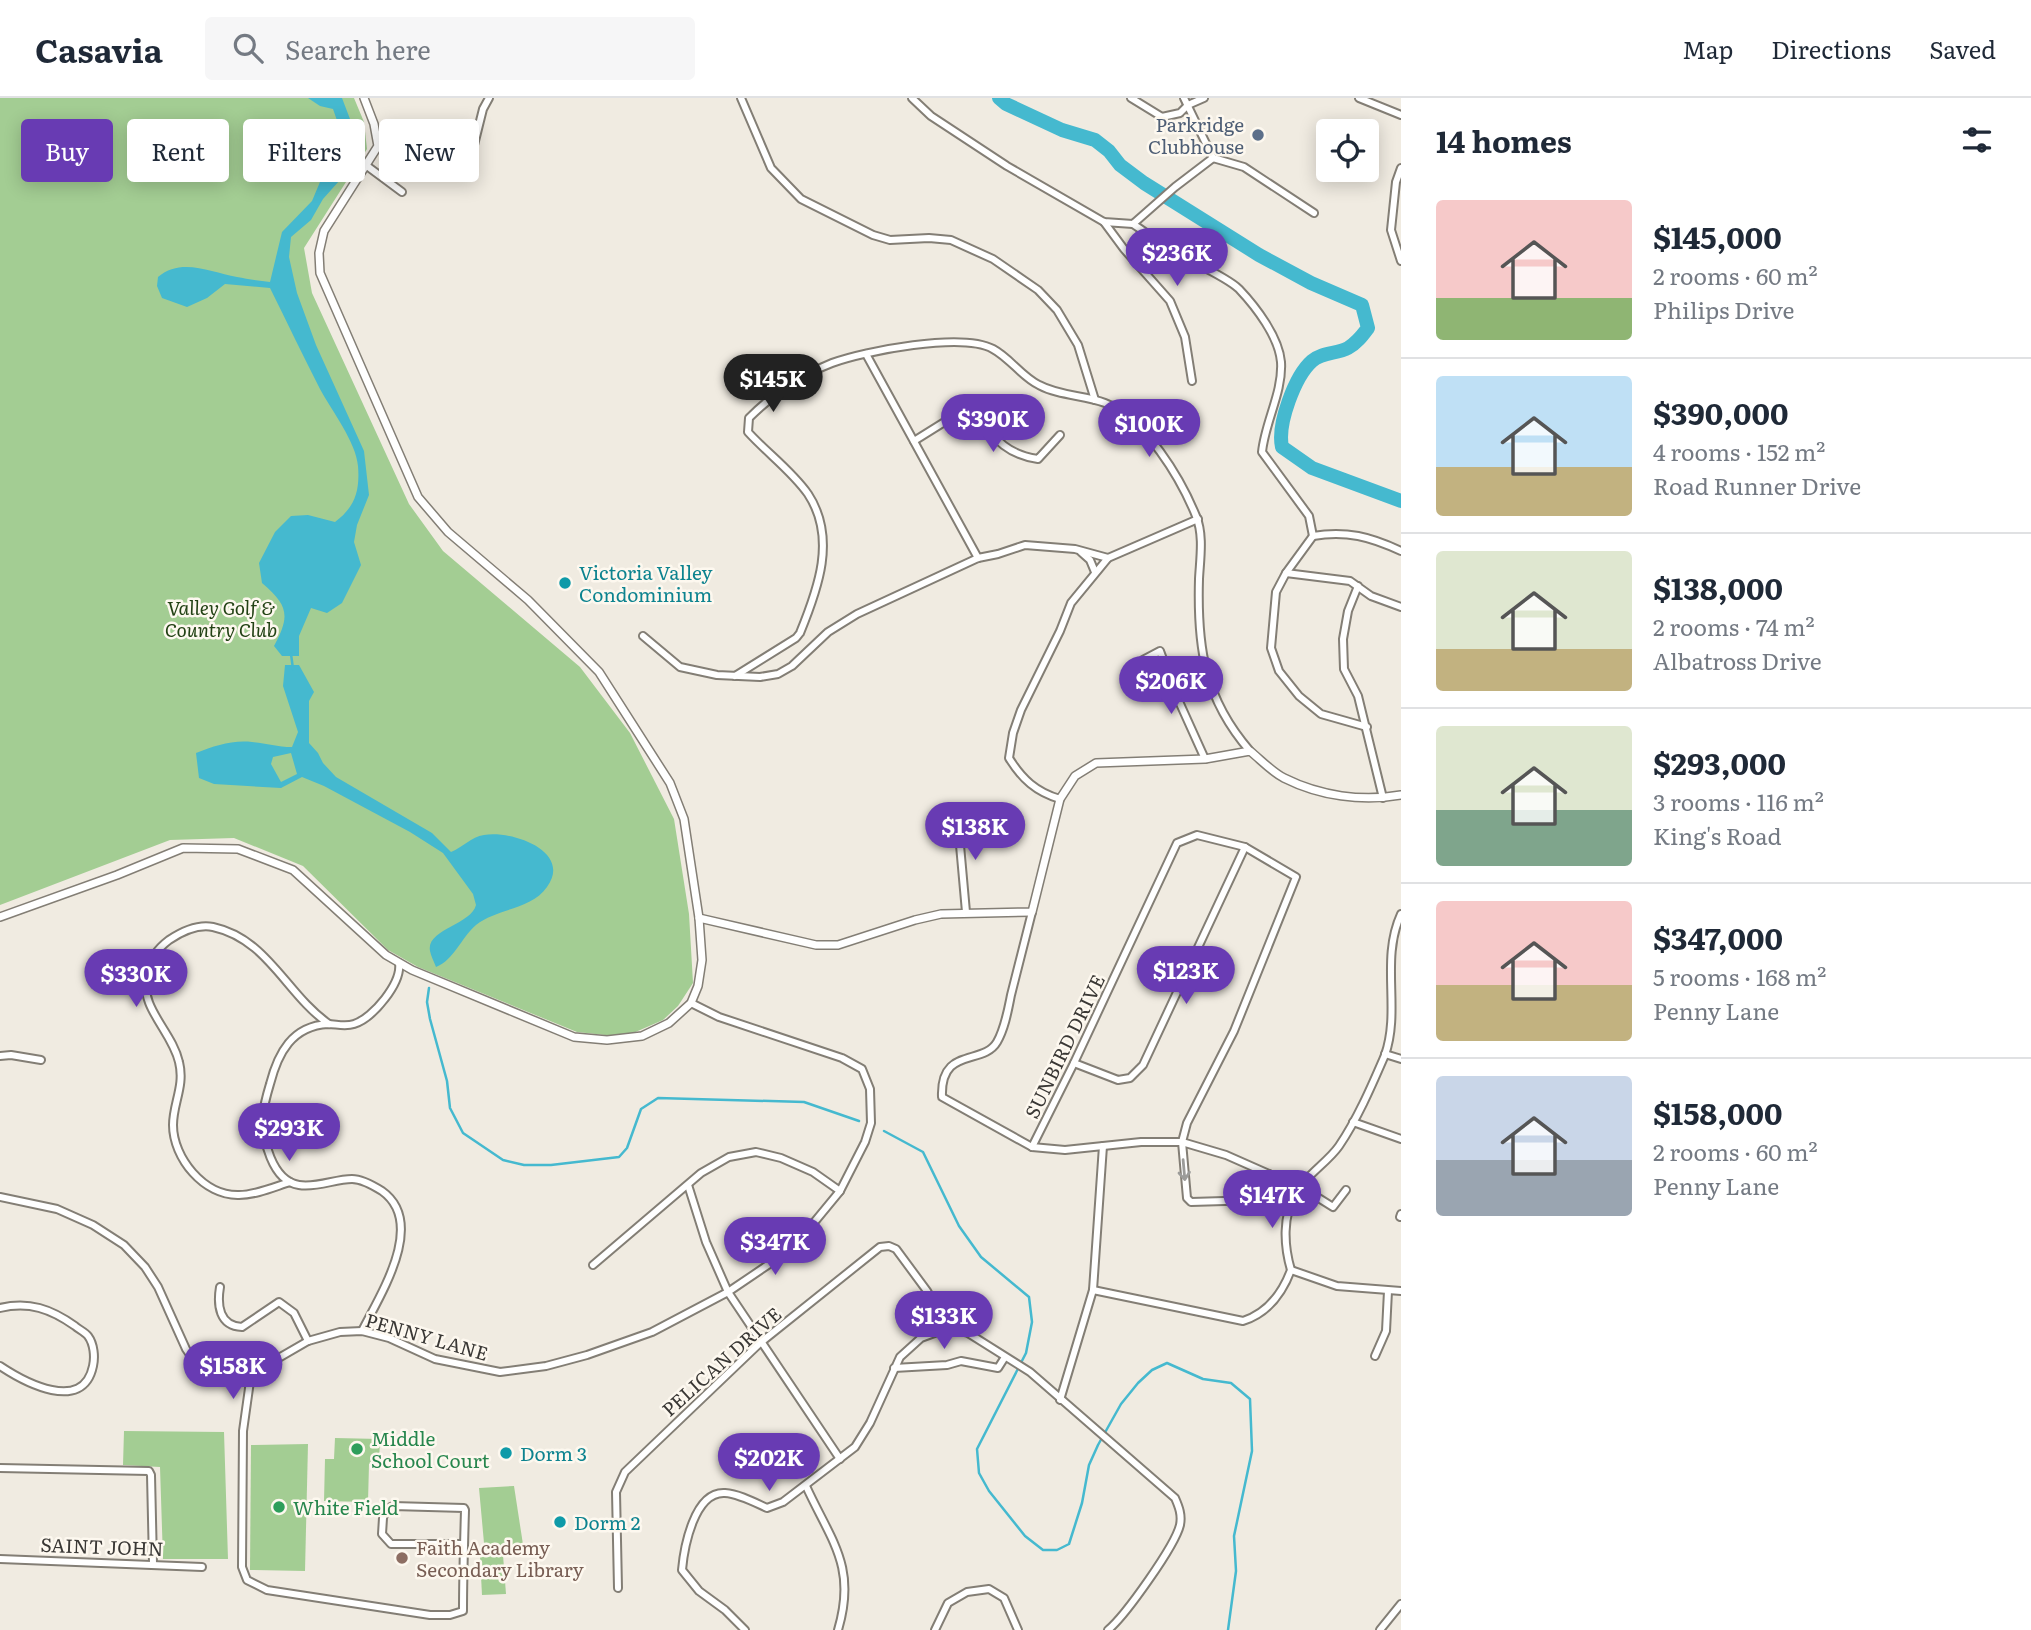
<!DOCTYPE html>
<html lang="en">
<head>
<meta charset="utf-8">
<style>
	:root { --surface:#fff; --page:#f6f6f7; --text:#1f2937; --muted:#747a83; --line:#e0e1e3; --accent:#683bb3 }
	body { margin:0; font-family:Literata,serif; background:var(--page); color:var(--text); height:100vh; display:flex; flex-direction:column; font-size:26px; white-space:nowrap }
	* { box-sizing:border-box; margin:0 }
	p { font-size:23px; color:var(--muted) }
	.icon { flex:none; width:38px; height:38px; fill:none; stroke:currentColor; stroke-width:2; stroke-linecap:round; stroke-linejoin:round }
	.map { position:relative; flex:1; overflow:hidden }
	.panel { display:flex; flex-direction:column; background:var(--surface); width:630px }
	.panel>* { flex:none }
	.top-card { position:absolute; left:21px; top:21px; width:665px; height:63px; display:flex; gap:14px }
	.buttons { position:absolute; left:1316px; top:21px; display:grid; gap:14px }
	.buttons a { display:grid; place-items:center; width:63px; height:63px; border-radius:7px; background:var(--surface); box-shadow:0 4px 18px #0003; font-size:35px }
	.price { position:absolute; translate:-50% -60px; padding:0 16px; border-radius:24px; background:var(--accent); color:#fff; font-size:23px; line-height:46px; filter:drop-shadow(0 2px 4px #0008) }
	.price::after { content:''; position:absolute; left:50%; top:42px; width:21px; height:16px; margin-left:-10px; background:inherit; clip-path:polygon(0 0,100% 0,50% 100%) }
	.price.on { background:#222; color:#fff }
	ul { padding:0; list-style:none }
	li { display:flex; align-items:center; gap:21px; height:175px; padding:0 35px }
	li+li { border-top:2px solid var(--line) }
	li span { display:grid; place-items:center; flex:none; width:196px; height:140px; border-radius:7px; color:#555 }
	li>.icon { margin-inline-start:auto }
	span .icon { width:84px; height:84px; fill:#fffc; stroke-width:1 }
	li b { font-size:30px }
	h2 { display:flex; justify-content:space-between; align-items:center; height:84px; padding:0 35px; font-size:30px }
	.chip { padding:0 24px; border-radius:7px; background:var(--surface); box-shadow:0 4px 18px #0003; font-size:24px; line-height:63px }
	.chip.on { background:var(--accent); color:#fff }
	header { display:flex; align-items:center; gap:42px; box-sizing:border-box; height:98px; padding:0 35px; background:var(--surface); border-bottom:2px solid var(--line) }
	header strong { font-size:33px }
	nav { display:flex; gap:38px; margin-inline-start:auto; font-size:24px }
	.search { width:490px; height:63px; background:var(--page); display:flex; align-items:center; gap:18px; box-sizing:border-box; padding:0 24px; border-radius:7px; color:var(--muted); font-size:26px }
	main { display:flex; flex:1; min-height:0 }
	.map>svg:first-child { display:block }
	.green { fill:#a3cd93 }
	.water { fill:#45b9cf; fill-rule:evenodd }
	.lines { fill:none; stroke-linecap:round; stroke-linejoin:round }
	.stream { stroke:#45b9cf; stroke-width:2.5 }
	.river { stroke:#45b9cf; stroke-width:14 }
	.minor-casing { stroke:#837e75; stroke-width:10 }
	.tertiary-casing { stroke:#837e75; stroke-width:10 }
	.minor { stroke:#fff; stroke-width:6 }
	.tertiary { stroke:#fff; stroke-width:7 }
	.oneway { stroke:#9c9c9a }
	.service-dot { fill:#5c6f8a; stroke:#fdf8ef; stroke-width:2.5 }
	.culture-dot { fill:#0f9aa8; stroke:#fdf8ef; stroke-width:2.5 }
	.leisure-dot { fill:#2e9e5b; stroke:#fdf8ef; stroke-width:2.5 }
	.education-dot { fill:#8d6e63; stroke:#fdf8ef; stroke-width:2.5 }
	.labels { text-anchor:middle; dominant-baseline:central; stroke-width:5; stroke-linejoin:round; paint-order:stroke }
	.service-label { font-size:19px; fill:#4e5e75; stroke:#fdf8ef; text-anchor:end }
	.culture-label { font-size:19px; fill:#0d838f; stroke:#fdf8ef; text-anchor:start }
	.park-label { font-size:19px; font-style:italic; fill:#224214; stroke:#fdf8ef }
	.street-label { font-size:19px; fill:#3a3835; stroke:#fdf8ef }
	.leisure-label { font-size:19px; fill:#27864d; stroke:#fdf8ef; text-anchor:start }
	.education-label { font-size:19px; fill:#785e54; stroke:#fdf8ef; text-anchor:start }
</style>
</head>
<body>
<header>
<strong>Casavia</strong>
<div class="search"><svg class="icon" aria-label="search" viewBox="0 0 24 24"><circle cx="10" cy="10" r="6"/><path d="M15 15l6 6"/></svg>Search here</div>
<nav><a>Map</a><a>Directions</a><a>Saved</a></nav>
</header>
<main>
<div class="map">
<svg width="1401" height="1532" viewBox="0 0 1401 1532">
	<rect width="100%" height="100%" fill="#f0ebe1"/>
	<g class="green">
		<polygon points="0,0 354,0 364,24 367,51 304,150 312,195 409,406 443,453 580,569 630,635 674,721 689,816 693,885 678,908 663,922 624,939 577,934 418,869 388,852 303,768 234,740 170,742 0,807"/>
		<polygon points="124,1333 224,1334 228,1461 163,1461 160,1369 123,1367"/>
		<polygon points="335,1340 380,1341 379,1365 369,1366 368,1404 324,1403 325,1361 334,1361"/>
		<polygon points="308,1346 305,1473 250,1472 251,1347"/>
		<polygon points="514,1388 524,1453 485,1456 479,1390"/>
		<polygon points="503,1457 506,1496 482,1497 480,1459"/>
	</g>
	<g class="water">
		<path d="M308 0H342L358 42 348 73 323 101 311 122 291 139 289 159 297 195 316 247 364 353 369 397 357 427 354 444 361 467 342 505 327 515 311 510 299 538V558H282L274 548C290 518 289 508 262 485L259 465 275 434 291 418 308 417 335 424C355 409 360 393 358 368 356 344 332 313 320 291 303 258 287 224 270 190L225 186 207 200 187 209 162 200 157 188 158 179C181 159 211 174 237 179 247 181 259 183 270 184L282 134 312 103 341 34 333 11 320 8Z"/>
		<path d="M285 567H299L314 594 309 603V645L318 655 323 665 336 679 432 735 451 754C463 749 471 739 484 737 511 732 573 753 547 789 531 812 497 810 476 827 461 840 454 862 436 869 434 864 431 858 430 853 426 831 471 827 476 807L473 796 443 755 410 734 324 688 302 679 281 690 214 686 199 680 196 655C215 648 231 642 252 644 265 645 277 649 292 649L298 634 283 588ZM291 655 297 676 281 684 271 666 273 659Z"/>
	</g>
	<g class="lines">
		<g class="stream">
			<polyline points="291,556 293,571"/>
			<polyline points="429,890 427,904 430,921 447,983 450,1010 463,1035 503,1062 524,1067 551,1067 619,1059 627,1050 641,1011 658,1000 804,1004 859,1023"/>
			<polyline points="884,1033 923,1054 959,1128 981,1159 1029,1199 1032,1224 1026,1255 977,1351 979,1375 989,1393 1025,1438 1043,1452 1057,1452 1069,1446 1082,1405 1089,1367 1098,1347 1121,1306 1138,1285 1152,1272 1167,1265 1203,1281 1231,1285 1250,1301 1252,1353 1234,1438 1236,1473 1228,1532"/>
		</g>
		<path class="river" d="M999 0 1006 6 1062 32 1095 42 1109 53 1120 67 1144 85 1259 157 1311 185 1362 207 1368 230C1362 238 1357 245 1348 250 1337 256 1322 254 1312 263 1295 278 1277 326 1282 349L1312 370 1401 403"/>
		<g class="minor-casing">
			<g id="minor">
				<polyline points="741,0 771,70 801,101 873,137 890,142 929,140 951,142 993,161 1038,192 1057,212 1078,247 1095,302"/>
				<polyline points="912,0 931,18 1007,68 1104,124 1133,126 1175,89 1213,60"/>
				<polyline points="1131,0 1162,19 1180,15 1188,7 1204,0"/>
				<polyline points="1184,0 1213,60"/>
				<polyline points="1359,0 1401,17"/>
				<polyline points="473,51 483,11 489,0"/>
				<polyline points="1213,60 1244,69 1314,115"/>
				<polyline points="367,68 402,94"/>
				<polyline points="1401,70 1396,84 1391,132 1401,163"/>
				<polyline points="1104,124 1124,151 1170,203 1185,239 1192,283"/>
				<path d="M1133 126C1148 136 1162 147 1178 156 1194 165 1227 179 1239 191 1256 209 1279 239 1281 264 1283 294 1265 324 1262 354L1309 418 1313 438"/>
				<polyline points="866,256 978,460"/>
				<path d="M914 343 970 308C993 336 1000 355 1038 361L1060 337"/>
				<polyline points="1313,438 1286,475 1276,494 1271,550 1279,573 1299,598 1321,616 1367,629"/>
				<path d="M1313 438C1346 432 1371 439 1401 453"/>
				<polyline points="1081,454 1090,462 1095,474"/>
				<polyline points="1286,475 1350,483 1371,498 1401,509"/>
				<polyline points="1358,488 1348,513 1343,541 1344,571 1358,598 1383,700"/>
				<polyline points="643,538 680,569 717,577 760,579 778,576 792,568 828,534 857,516 978,460 998,456 1025,447 1075,451 1108,460"/>
				<polyline points="1143,562 1160,553 1177,599 1205,661"/>
				<path d="M735 578 796 540 800 535C818 491 837 440 808 396 792 373 767 355 748 334L749 320C772 297 801 277 832 265 865 253 962 234 993 251 1010 260 1022 279 1039 287 1059 298 1084 297 1105 305 1145 320 1181 381 1196 418 1204 437 1200 461 1199 481 1197 549 1204 600 1250 653"/>
				<path d="M1060 701C1036 694 1022 681 1009 660L1013 635 1021 612 1060 533 1071 505 1108 460 1198 421"/>
				<polyline points="966,814 959,736 1003,728"/>
				<path d="M1032 814C1025 842 1018 869 1011 897 1008 912 1005 930 997 944 983 968 940 948 942 999L1032 1049 1065 1052 1141 1044H1182L1226 1057 1269 1076 1296 1094"/>
				<polyline points="1385,956 1401,961"/>
				<polyline points="0,958 11,957 41,962"/>
				<polyline points="1074,965 1118,982 1130,980 1143,967 1245,749"/>
				<polyline points="1353,1024 1401,1041"/>
				<polyline points="1032,1049 1074,965 1177,745 1197,737 1245,749 1296,779 1234,933 1187,1025 1182,1044 1187,1100 1191,1104 1258,1102 1261,1099 1269,1076"/>
				<path d="M290 1084C274 1089 256 1097 239 1097 204 1098 173 1060 173 1027 173 1005 185 988 179 964 172 933 140 911 146 877 149 862 157 851 169 842 181 834 198 826 213 829 268 841 286 896 329 926"/>
				<polyline points="688,1087 706,1144 728,1194 840,1361"/>
				<polyline points="1301,1089 1333,1109 1346,1092"/>
				<polyline points="0,1099 57,1111 93,1127 124,1147 145,1169 158,1189 186,1251 195,1264 213,1275 227,1278 251,1276 308,1243 340,1234 362,1233 389,1240 435,1261 500,1274 546,1268 587,1257 652,1234 728,1194 793,1150 840,1093 865,1044 871,1025 870,991 862,971 842,960 719,919 691,905"/>
				<polyline points="1400,1119 1401,1116"/>
				<polyline points="593,1167 701,1075 729,1059 756,1054 781,1060 813,1074 840,1093"/>
				<path d="M1291 1172C1284 1148 1282 1118 1296 1095 1305 1078 1328 1064 1339 1048 1358 1020 1372 987 1385 957 1401 911 1380 862 1401 816"/>
				<polyline points="1291,1172 1337,1188 1401,1193"/>
				<path d="M220 1189C217 1207 219 1228 242 1229L279 1204 294 1215 308 1243"/>
				<path d="M1093 1192 1243 1223C1268 1215 1282 1196 1291 1172"/>
				<path d="M0 1210C29 1203 51 1211 75 1228 78 1231 85 1234 88 1238 94 1246 95 1259 93 1268 83 1316 24 1284 0 1268"/>
				<path d="M362 1233C380 1197 427 1125 382 1093 374 1088 362 1081 352 1081 335 1081 317 1090 299 1087 272 1083 262 1041 263 1017 264 1006 267 996 270 986 278 955 292 928 328 926 336 926 345 929 354 926 373 920 402 885 399 865"/>
				<polyline points="1375,1258 1386,1233 1388,1193"/>
				<polyline points="894,1270 947,1267 961,1263 998,1270 1005,1259"/>
				<path d="M251 1276 243 1333 242 1469 247 1482 267 1492 430 1517H450L463 1513C463 1479 464 1446 465 1412L464 1410 393 1408 386 1411 383 1420 382 1436 391 1446H464"/>
				<polyline points="1060,1302 1093,1192 1103,1048"/>
				<polyline points="0,1370 149,1373 151,1377 153,1465"/>
				<path d="M806 1388C831 1443 857 1468 838 1532"/>
				<polyline points="0,1461 202,1469"/>
				<polyline points="618,1490 616,1394 625,1374 760,1245 880,1149 889,1148 896,1151 927,1193 948,1230"/>
				<path d="M745 1532 725 1512 699 1493 682 1472C684 1450 694 1393 725 1395 739 1396 754 1404 767 1410L783 1404 855 1349 870 1325 900 1259 921 1240 948 1230 968 1235 1030 1274 1175 1400C1179 1409 1182 1417 1180 1427 1175 1448 1125 1518 1108 1532"/>
				<polyline points="935,1532 948,1505 967,1494 989,1491 1004,1500 1018,1532"/>
				<polyline points="1380,1532 1401,1506"/>
			</g>
		</g>
		<g class="tertiary-casing">
			<g id="tertiary">
				<polyline points="0,819 117,777 183,750 238,751 293,772 386,857 412,872 574,939 607,942 642,938 669,925 691,905 698,888 702,862 699,820 684,721 670,685 599,574 528,502 448,434 418,399 320,175 319,155 324,133 378,48 374,26 364,0"/>
				<path d="M699 820 816 847H838L915 822 941 816 1032 814 1060 701 1075 678 1096 665 1205 661 1250 653C1261 662 1272 674 1284 680 1320 698 1362 704 1401 697"/>
			</g>
		</g>
		<use href="#minor" class="minor"/>
		<use href="#tertiary" class="tertiary"/>
	</g>
	<defs><path id="oneway-shaft" d="M-6 0H5M1.5-3L5.5 0L1.5 3" fill="none" stroke-width="1.6" stroke-linecap="round" stroke-linejoin="round" transform="scale(1.75)"/></defs>
	<use class="oneway" href="#oneway-shaft" transform="translate(1184 1072) rotate(85)"/>
	<circle class="service-dot" cx="1258" cy="37" r="7"/>
	<g class="culture-dot">
		<circle cx="565" cy="485" r="7"/>
		<circle cx="506" cy="1355" r="7"/>
		<circle cx="560" cy="1424" r="7"/>
	</g>
	<g class="leisure-dot">
		<circle cx="357" cy="1351" r="7"/>
		<circle cx="279" cy="1409" r="7"/>
	</g>
	<circle class="education-dot" cx="402" cy="1460" r="7"/>
	<g class="labels">
		<g class="service-label">
			<text x="1244" y="26">Parkridge<tspan x="1244" dy="22">Clubhouse</tspan></text>
		</g>
		<g class="culture-label">
			<text x="579" y="474">Victoria Valley<tspan x="579" dy="22">Condominium</tspan></text>
			<text x="520" y="1355">Dorm 3</text>
			<text x="574" y="1424">Dorm 2</text>
		</g>
		<g class="park-label">
			<text x="221" y="509">Valley Golf &amp;<tspan x="221" dy="22">Country Club</tspan></text>
		</g>
		<g class="street-label">
			<text transform="translate(1064 948) rotate(-64)">SUNBIRD DRIVE</text>
			<text transform="translate(427 1238) rotate(16)">PENNY LANE</text>
			<text transform="translate(721 1263) rotate(-42)">PELICAN DRIVE</text>
			<text transform="translate(102 1448) rotate(2)">SAINT JOHN</text>
		</g>
		<g class="leisure-label">
			<text x="371" y="1340">Middle<tspan x="371" dy="22">School Court</tspan></text>
			<text x="293" y="1409">White Field</text>
		</g>
		<g class="education-label">
			<text x="416" y="1449">Faith Academy<tspan x="416" dy="22">Secondary Library</tspan></text>
		</g>
	</g>
</svg>
<div class="buttons">
<a><svg class="icon" aria-label="locate" viewBox="0 0 24 24"><circle cx="12" cy="12" r="6"/><path d="M12 2v4M12 18v4M2 12h4M18 12h4"/></svg></a>
</div>
<b class="price" style="left:1177px;top:190px">$236K</b>
<b class="price on" style="left:773px;top:316px">$145K</b>
<b class="price" style="left:993px;top:356px">$390K</b>
<b class="price" style="left:1149px;top:361px">$100K</b>
<b class="price" style="left:1171px;top:618px">$206K</b>
<b class="price" style="left:975px;top:764px">$138K</b>
<b class="price" style="left:1186px;top:908px">$123K</b>
<b class="price" style="left:136px;top:911px">$330K</b>
<b class="price" style="left:289px;top:1065px">$293K</b>
<b class="price" style="left:1272px;top:1132px">$147K</b>
<b class="price" style="left:775px;top:1179px">$347K</b>
<b class="price" style="left:944px;top:1253px">$133K</b>
<b class="price" style="left:233px;top:1303px">$158K</b>
<b class="price" style="left:769px;top:1395px">$202K</b>
<div class="top-card">
<a class="chip on">Buy</a>
<a class="chip">Rent</a>
<a class="chip">Filters</a>
<a class="chip">New</a>
</div>
</div>
<section class="panel">
<h2>14 homes<svg class="icon" aria-label="filters" viewBox="0 0 24 24"><path d="M4 7h16M4 17h16"/><circle cx="9" cy="7" r="2"/><circle cx="15" cy="17" r="2"/></svg></h2>
<ul>
<li><span style="background:linear-gradient(#f6c9c9 70%,#8fb573 0)"><svg class="icon" aria-label="home" viewBox="0 0 24 24"><path d="M3 11l9-7 9 7M6 9v11h12V9"/></svg></span><div><b>$145,000</b><p>2 rooms · 60 m²</p><p>Philips Drive</p></div></li>
<li><span style="background:linear-gradient(#bfe0f5 65%,#c2b280 0)"><svg class="icon" aria-label="home" viewBox="0 0 24 24"><path d="M3 11l9-7 9 7M6 9v11h12V9"/></svg></span><div><b>$390,000</b><p>4 rooms · 152 m²</p><p>Road Runner Drive</p></div></li>
<li><span style="background:linear-gradient(#dfe7d0 70%,#c2b280 0)"><svg class="icon" aria-label="home" viewBox="0 0 24 24"><path d="M3 11l9-7 9 7M6 9v11h12V9"/></svg></span><div><b>$138,000</b><p>2 rooms · 74 m²</p><p>Albatross Drive</p></div></li>
<li><span style="background:linear-gradient(#dfe7d0 60%,#7fa58c 0)"><svg class="icon" aria-label="home" viewBox="0 0 24 24"><path d="M3 11l9-7 9 7M6 9v11h12V9"/></svg></span><div><b>$293,000</b><p>3 rooms · 116 m²</p><p>King's Road</p></div></li>
<li><span style="background:linear-gradient(#f6c9c9 60%,#c2b280 0)"><svg class="icon" aria-label="home" viewBox="0 0 24 24"><path d="M3 11l9-7 9 7M6 9v11h12V9"/></svg></span><div><b>$347,000</b><p>5 rooms · 168 m²</p><p>Penny Lane</p></div></li>
<li><span style="background:linear-gradient(#c9d6e8 60%,#9aa5b1 0)"><svg class="icon" aria-label="home" viewBox="0 0 24 24"><path d="M3 11l9-7 9 7M6 9v11h12V9"/></svg></span><div><b>$158,000</b><p>2 rooms · 60 m²</p><p>Penny Lane</p></div></li>
</ul>
</section>
</main>
</body>
</html>
